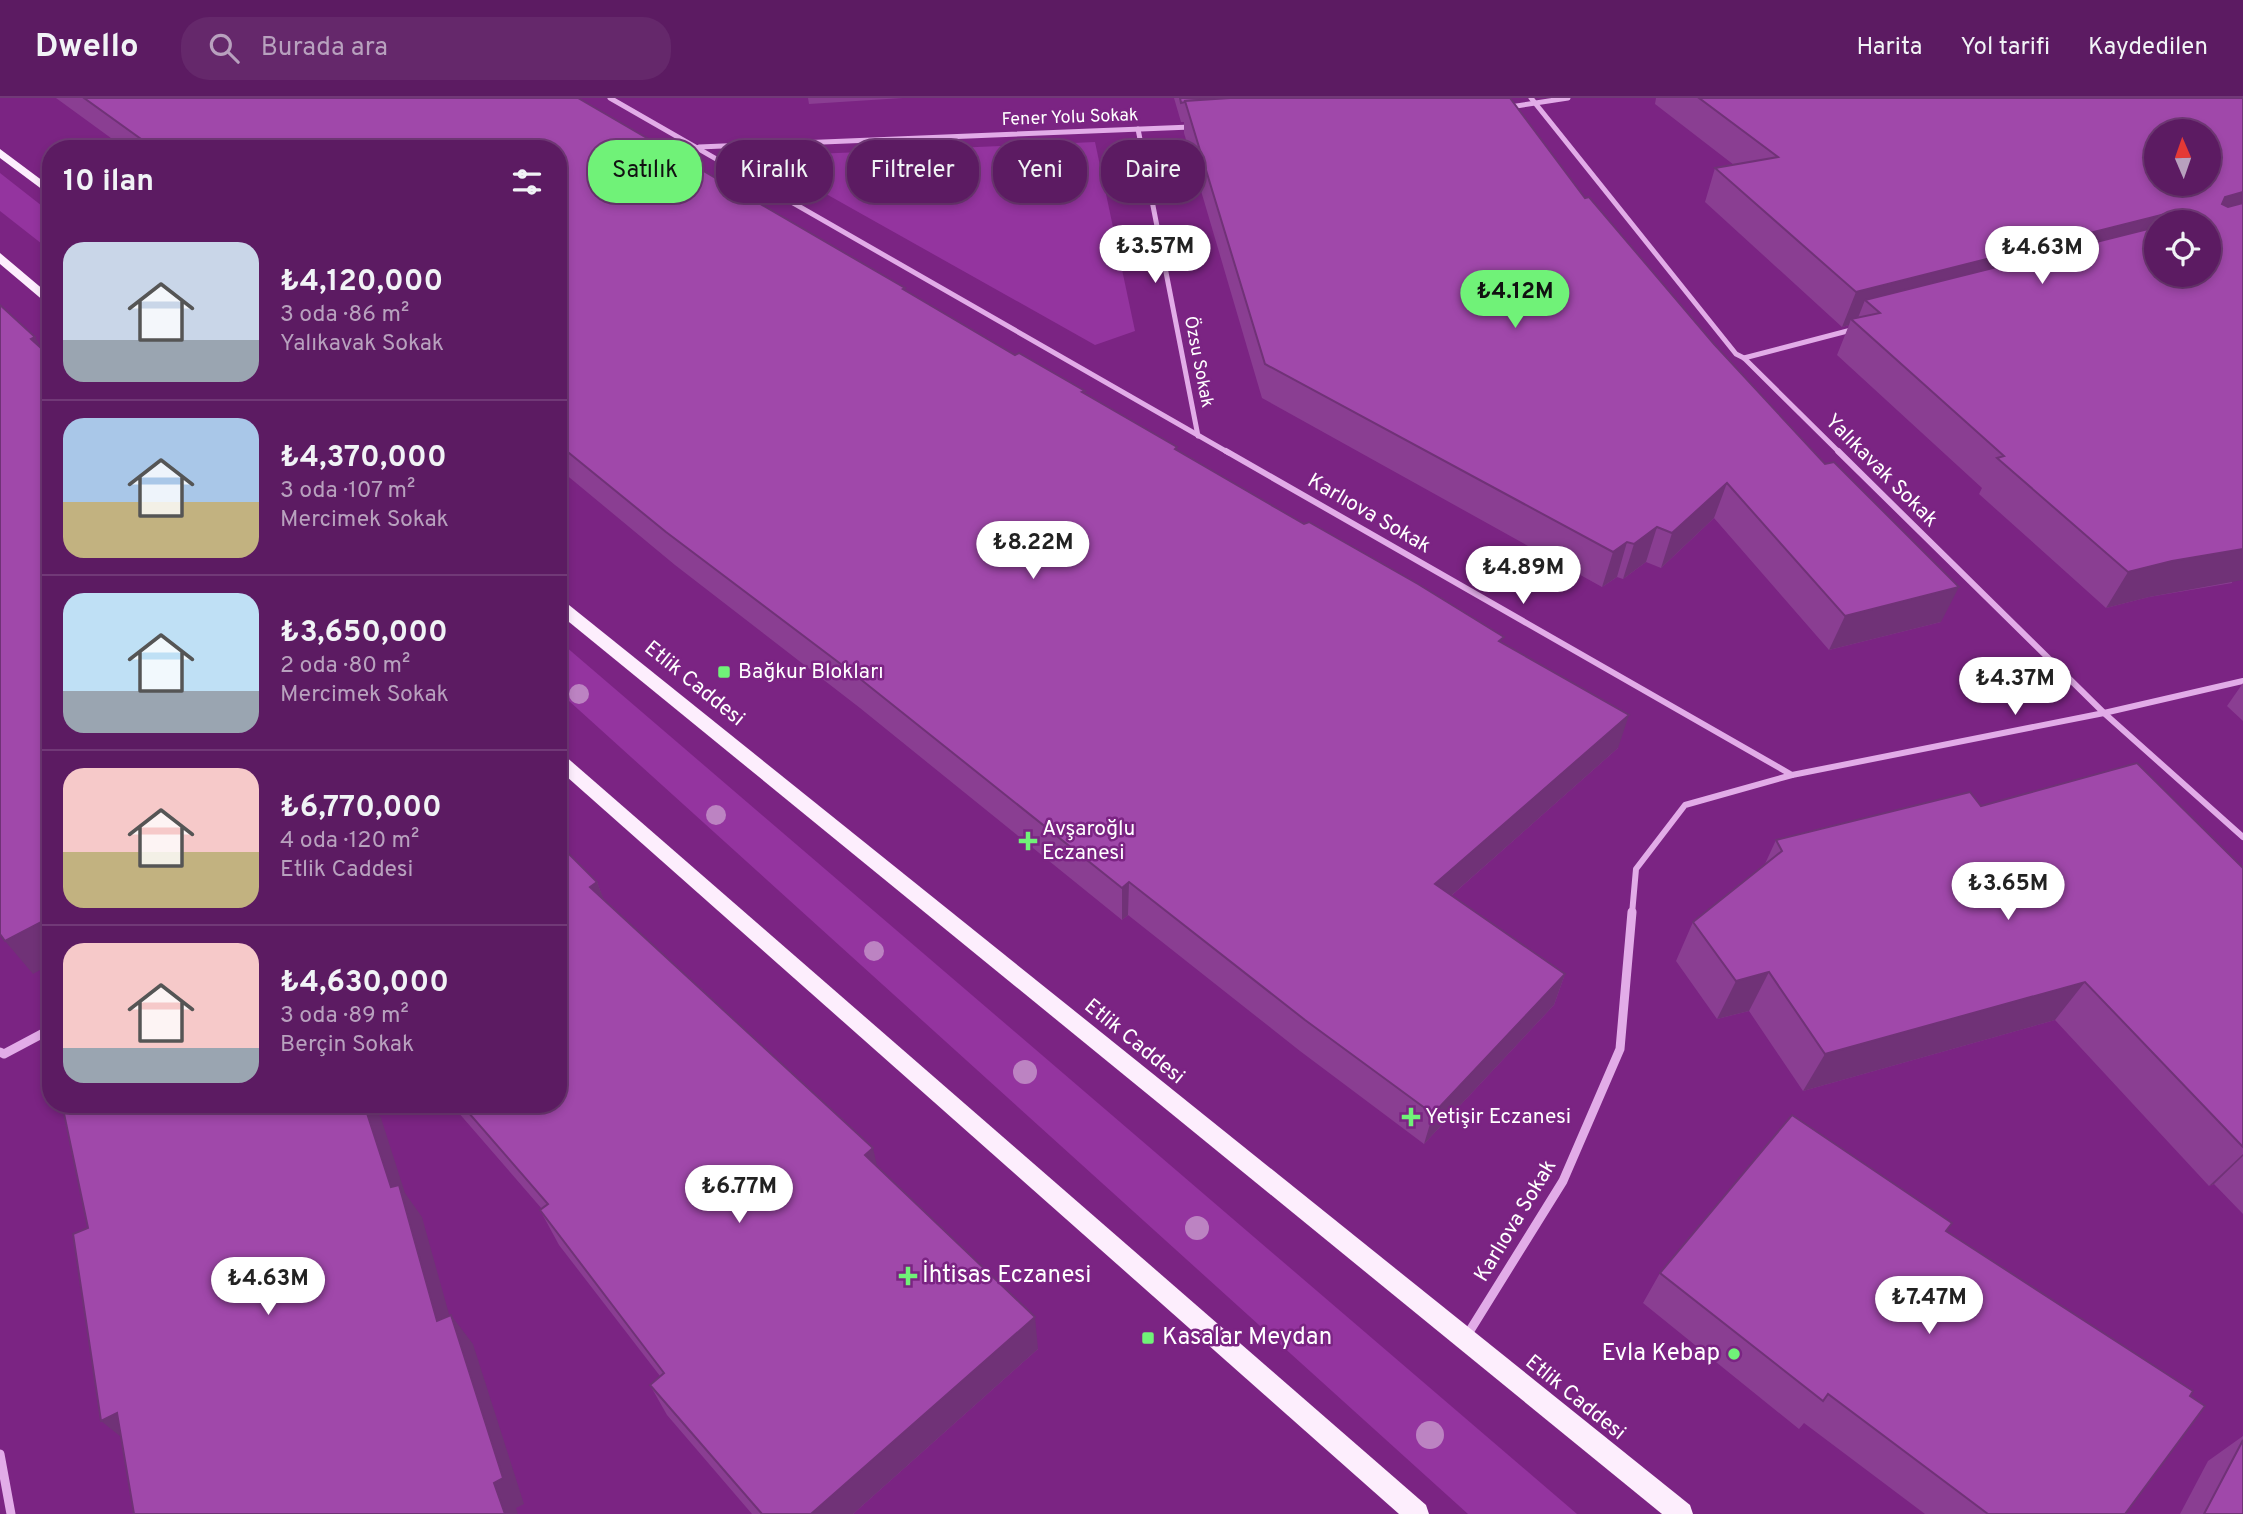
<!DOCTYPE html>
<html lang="tr">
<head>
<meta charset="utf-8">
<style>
	:root { --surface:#5c1b62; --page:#65286b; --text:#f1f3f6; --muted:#b8a1be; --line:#713977; --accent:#70f278 }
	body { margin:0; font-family:Overpass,sans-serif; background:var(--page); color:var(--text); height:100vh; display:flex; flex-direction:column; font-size:26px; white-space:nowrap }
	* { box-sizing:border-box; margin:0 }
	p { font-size:23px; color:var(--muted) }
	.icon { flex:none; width:38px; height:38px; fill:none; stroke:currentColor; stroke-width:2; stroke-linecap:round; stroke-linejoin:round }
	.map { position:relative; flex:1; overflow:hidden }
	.details { position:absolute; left:42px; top:42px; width:525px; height:973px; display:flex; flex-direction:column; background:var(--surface); border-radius:28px; box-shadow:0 4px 10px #0003,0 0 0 2px var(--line) }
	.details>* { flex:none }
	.top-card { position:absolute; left:588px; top:42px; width:665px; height:63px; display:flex; gap:14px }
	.needle { width:46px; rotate:358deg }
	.controls { position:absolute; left:2144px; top:21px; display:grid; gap:14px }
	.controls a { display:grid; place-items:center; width:77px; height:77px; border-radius:50%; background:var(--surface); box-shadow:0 4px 10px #0003,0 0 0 2px var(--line); font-size:35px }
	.price { position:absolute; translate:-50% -60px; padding:0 16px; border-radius:24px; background:#fff; color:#222; font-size:23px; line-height:46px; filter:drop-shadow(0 2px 4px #0008) }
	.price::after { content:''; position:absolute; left:50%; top:42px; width:21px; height:16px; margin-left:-10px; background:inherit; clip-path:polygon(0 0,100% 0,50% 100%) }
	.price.active { background:var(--accent); color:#111 }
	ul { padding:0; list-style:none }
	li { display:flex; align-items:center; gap:21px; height:175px; padding:0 21px }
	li+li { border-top:2px solid var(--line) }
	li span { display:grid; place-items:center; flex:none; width:196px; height:140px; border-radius:21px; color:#555 }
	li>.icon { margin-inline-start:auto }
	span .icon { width:84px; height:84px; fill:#fffc; stroke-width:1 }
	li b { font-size:30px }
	h2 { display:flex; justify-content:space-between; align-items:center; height:84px; padding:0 21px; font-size:30px }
	.pill { padding:0 24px; border-radius:28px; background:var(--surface); box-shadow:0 4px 10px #0003,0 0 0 2px var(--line); font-size:24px; line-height:63px }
	.pill.active { background:var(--accent); color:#111 }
	header { display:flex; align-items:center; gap:42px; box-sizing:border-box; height:98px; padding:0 35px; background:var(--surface); border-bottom:2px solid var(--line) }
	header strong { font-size:33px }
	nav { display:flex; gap:38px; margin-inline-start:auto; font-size:24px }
	.search { width:490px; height:63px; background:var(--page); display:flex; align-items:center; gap:18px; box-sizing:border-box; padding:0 24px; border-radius:28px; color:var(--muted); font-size:26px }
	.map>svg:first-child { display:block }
	.green { fill:#94349f }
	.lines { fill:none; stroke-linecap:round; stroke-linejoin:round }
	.minor-far2 { stroke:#e2ace8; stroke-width:5 }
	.minor-far1 { stroke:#e2ace8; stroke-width:6 }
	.minor { stroke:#e2ace8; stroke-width:9 }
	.primary { fill:#fdeefd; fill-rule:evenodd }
	.tree { fill:#bc83c2 }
	.wall { fill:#8a3e92; fill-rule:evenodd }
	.shaded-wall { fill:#703277 }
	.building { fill:#a048aa; stroke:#703277; stroke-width:2; fill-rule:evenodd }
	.poi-dot { fill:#70f278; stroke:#7b2483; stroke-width:2.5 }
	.labels { text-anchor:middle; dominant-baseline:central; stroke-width:5; stroke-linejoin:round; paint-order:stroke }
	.far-street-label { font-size:18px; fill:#fff; stroke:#7b2483 }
	.street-label { font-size:21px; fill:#fff; stroke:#7b2483 }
	.poi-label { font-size:21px; fill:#fff; stroke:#7b2483; text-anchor:start }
	.near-poi-label { font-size:24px; fill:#fff; stroke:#7b2483; text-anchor:start }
</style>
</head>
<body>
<header>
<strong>Dwello</strong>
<div class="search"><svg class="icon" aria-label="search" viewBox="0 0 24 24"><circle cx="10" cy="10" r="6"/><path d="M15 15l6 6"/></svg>Burada ara</div>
<nav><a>Harita</a><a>Yol tarifi</a><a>Kaydedilen</a></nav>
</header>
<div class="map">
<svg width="2243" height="1416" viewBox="0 0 2243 1416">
	<rect width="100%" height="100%" fill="#7b2483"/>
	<g class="green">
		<polygon points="1095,44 1135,233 1095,247 771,65 791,57"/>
		<polygon points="0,75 51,115 51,153 0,113"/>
		<polygon points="558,542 1577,1416 1468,1416 558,593"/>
	</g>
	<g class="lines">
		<g class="minor-far2">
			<polyline points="610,0 1229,355"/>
			<polyline points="1531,0 1736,256 1744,260 1840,355"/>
			<polyline points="1510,9 1568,0"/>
			<polyline points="1138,31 1198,338"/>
			<polyline points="699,49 1191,29"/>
			<polyline points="1744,260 1855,231"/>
		</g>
		<g class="minor-far1">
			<polyline points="1226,353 1792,677 1685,707 1636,771 1632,816"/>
			<polyline points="1838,353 2104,615 2243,739"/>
			<polyline points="1792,677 2104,615 2243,583"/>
		</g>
		<g class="minor">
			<polyline points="0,954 4,956 51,931"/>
			<polyline points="1466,1239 1563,1083 1620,951 1632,814"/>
			<polyline points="0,1356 11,1416"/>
		</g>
		<g class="primary">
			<polygon points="0,51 51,89 51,98 0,60"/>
			<polygon points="0,155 51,198 51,209 0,166"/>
			<polygon points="558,502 564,503 1690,1407 1693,1416 1662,1416 558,515"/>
			<polygon points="558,655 564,657 1426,1407 1429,1416 1399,1416 558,671"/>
		</g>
	</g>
	<g class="tree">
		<circle cx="579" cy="596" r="10"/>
		<circle cx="716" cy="717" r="10"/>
		<circle cx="874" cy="853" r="10"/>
		<circle cx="1025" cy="974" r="12"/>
		<circle cx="1197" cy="1130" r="12"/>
		<circle cx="1430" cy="1337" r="14"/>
	</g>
	<g class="wall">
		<polygon points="56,0 578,0 905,190 905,192 1015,257 1085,296 1177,352 1503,545 1618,650 1451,798 1565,876 1554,907 1424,1046 1300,953 1128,817 1122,822 860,610 675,467 558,370 558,51 126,51"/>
		<polygon points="808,0 903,0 809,6"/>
		<polygon points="1174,0 1510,0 1585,100 1941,524 1829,552 1714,420 1661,470 1646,464 1623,481 1617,479 1602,489 1262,300 1184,35 1184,24 1181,24"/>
		<path d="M1656 0H2243L2232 485 2149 499 2106 510 1979 396 1982 390 1837 257 1849 227 1842 229 1705 104 1715 70 1734 67 1655 6ZM2156 124H2208L2156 177Z"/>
		<polygon points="2243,585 2243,623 2227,608"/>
		<polygon points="1981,708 2243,770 2243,1116 2214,1086 2209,1088 2055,922 1803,993 1749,913 1717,921 1676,863 1693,824 1764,768 1776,742"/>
		<polygon points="597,784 603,801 877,1069 1038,1251 853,1416 752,1416 667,1317 650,1287 660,1278 559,1147 540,1112 542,1111 451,1006 558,1006"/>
		<polygon points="1946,1133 2125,1416 1925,1416 1804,1325 1799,1331 1643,1205 1660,1175"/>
		<polygon points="2243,1338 2243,1416 2180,1416 2208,1363"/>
	</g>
	<g class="shaded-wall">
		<polygon points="2243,94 2243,123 2208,133 2225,99"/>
		<polygon points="2173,114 2167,124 2156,124 2156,145 1880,215 1865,202 1856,225 1851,221 1849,227 1842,229 1856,194"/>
		<polygon points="35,239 51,266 31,241"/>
		<polygon points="1727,385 1714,420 1661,470 1672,435"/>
		<polygon points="1657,429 1646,464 1623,481 1634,446"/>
		<polygon points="1627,444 1617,479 1602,489 1613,454"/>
		<polygon points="2243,451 2243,482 2149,499 2106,510 2128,474 2172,463"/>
		<polygon points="1959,489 1941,524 1829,552 1845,518"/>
		<polygon points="1629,617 1618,650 1427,819 1435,786"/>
		<polygon points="597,784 612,823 590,789"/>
		<polygon points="1129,784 1128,817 1122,822 1122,790"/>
		<polygon points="51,819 51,866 33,876 5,843"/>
		<polygon points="1769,874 1749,913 1717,921 1736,883"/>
		<polygon points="1565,876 1554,907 1424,1046 1433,1016"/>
		<polygon points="2085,884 2055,922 1803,993 1825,956"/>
		<polygon points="364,1006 371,1006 381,1020 405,1095 422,1119 459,1252 437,1223 391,1089"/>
		<polygon points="873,1050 881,1085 865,1057"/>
		<polygon points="2243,1056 2243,1058 2214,1086 2209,1088"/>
		<polygon points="451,1217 473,1246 524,1406 516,1410 518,1416 505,1416 494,1385"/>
		<polygon points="1035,1219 1038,1251 853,1416 811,1416"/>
		<polygon points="117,1315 135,1350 101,1323"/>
	</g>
	<g class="building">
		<polygon points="84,0 578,0 905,190 903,191 1015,257 1019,255 1085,293 1082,294 1177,349 1175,351 1304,426 1309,424 1418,486 1504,539 1499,543 1629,617 1435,786 1565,876 1433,1016 1305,922 1129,784 1122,790 854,576 666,434 558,346 558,51 155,51"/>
		<polygon points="1180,0 1230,0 1185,3 1185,4 1181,5"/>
		<polygon points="1230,0 1510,0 1585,100 1589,99 1714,246 1825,366 1834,364 1959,489 1845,518 1727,385 1672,435 1657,429 1634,446 1627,444 1613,454 1265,266 1185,3"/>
		<path d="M1699 0H2243V94L2225 99 2222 106 2228 109 2243 105V451L2172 463 2128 474 1997 360 2004 358 1851 221 1880 215 1865 202 2156 129V177H2208V124H2173H2175L2179 117 2173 114 1856 194 1715 70 1778 59ZM2156 33H2208V86H2156Z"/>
		<polygon points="0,207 35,239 31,241 51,259 51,819 5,843 0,836"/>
		<polygon points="2137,665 2243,770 2243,1049 2085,884 1825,956 1769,874 1736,883 1693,824 1782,753 1776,742 1970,694 1981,708"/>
		<polygon points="558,745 597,784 590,789 873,1050 865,1057 1035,1219 811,1416 762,1416 650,1287 664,1275 540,1112 548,1106 461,1006 558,1006"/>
		<polygon points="62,1006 364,1006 391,1089 399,1087 437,1223 451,1217 503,1380 494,1385 505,1416 134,1416 117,1315 101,1323 73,1136 88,1130"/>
		<polygon points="1792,1017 1952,1125 1946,1133 2193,1293 2190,1298 2205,1308 2125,1416 1988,1416 1828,1296 1823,1303 1660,1175"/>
		<polygon points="2243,1342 2243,1416 2204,1416"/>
	</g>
	<g class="poi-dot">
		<rect x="717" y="567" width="14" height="14" rx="3.5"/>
		<path d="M1024.5 732.5h7v7h7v7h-7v7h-7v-7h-7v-7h7z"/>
		<path d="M1407.5 1008.5h7v7h7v7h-7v7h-7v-7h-7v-7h7z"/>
		<path d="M904.5 1167.5h7v7h7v7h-7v7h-7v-7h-7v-7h7z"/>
		<rect x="1141" y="1233" width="14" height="14" rx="3.5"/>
		<circle cx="1734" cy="1256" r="7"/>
	</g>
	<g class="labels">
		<g class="far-street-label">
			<text transform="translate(1070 20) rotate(-2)">Fener Yolu Sokak</text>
			<text transform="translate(1198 264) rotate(79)">Özsu Sokak</text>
		</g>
		<g class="street-label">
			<text transform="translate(1881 373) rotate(45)">Yalıkavak Sokak</text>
			<text transform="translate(1369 416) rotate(30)">Karlıova Sokak</text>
			<text transform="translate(694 586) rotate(39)">Etlik Caddesi</text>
			<text transform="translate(1134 944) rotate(39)">Etlik Caddesi</text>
			<text transform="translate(1516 1123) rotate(-59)">Karlıova Sokak</text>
			<text transform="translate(1575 1300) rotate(39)">Etlik Caddesi</text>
		</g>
		<g class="poi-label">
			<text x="738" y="574">Bağkur Blokları</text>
			<text x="1042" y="731">Avşaroğlu<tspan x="1042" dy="24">Eczanesi</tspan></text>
			<text x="1425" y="1019">Yetişir Eczanesi</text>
		</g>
		<g class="near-poi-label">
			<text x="922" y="1178">İhtisas Eczanesi</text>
			<text x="1162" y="1240">Kasalar Meydan</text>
			<text x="1720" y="1256" text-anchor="end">Evla Kebap</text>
		</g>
	</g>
</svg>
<div class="controls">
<a><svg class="needle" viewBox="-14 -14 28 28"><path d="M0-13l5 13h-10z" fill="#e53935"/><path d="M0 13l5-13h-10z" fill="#b8a1be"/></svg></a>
<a><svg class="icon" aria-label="locate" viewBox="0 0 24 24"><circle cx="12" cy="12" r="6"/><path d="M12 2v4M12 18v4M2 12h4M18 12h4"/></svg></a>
</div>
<b class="price" style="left:1155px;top:187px">₺3.57M</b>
<b class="price" style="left:2042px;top:188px">₺4.63M</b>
<b class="price active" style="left:1515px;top:232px">₺4.12M</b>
<b class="price" style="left:1033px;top:483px">₺8.22M</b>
<b class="price" style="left:1523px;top:508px">₺4.89M</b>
<b class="price" style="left:2015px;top:619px">₺4.37M</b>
<b class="price" style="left:2008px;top:824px">₺3.65M</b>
<b class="price" style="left:739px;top:1127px">₺6.77M</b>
<b class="price" style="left:268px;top:1219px">₺4.63M</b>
<b class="price" style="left:1929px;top:1238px">₺7.47M</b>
<div class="top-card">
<a class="pill active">Satılık</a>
<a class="pill">Kiralık</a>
<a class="pill">Filtreler</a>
<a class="pill">Yeni</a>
<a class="pill">Daire</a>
</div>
<section class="details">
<h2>10 ilan<svg class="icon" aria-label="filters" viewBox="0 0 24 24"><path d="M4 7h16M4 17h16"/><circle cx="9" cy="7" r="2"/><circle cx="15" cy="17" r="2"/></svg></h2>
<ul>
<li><span style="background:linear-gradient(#c9d6e8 70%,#9aa5b1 0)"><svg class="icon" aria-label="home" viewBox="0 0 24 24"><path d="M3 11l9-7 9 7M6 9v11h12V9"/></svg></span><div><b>₺4,120,000</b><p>3 oda · 86 m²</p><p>Yalıkavak Sokak</p></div></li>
<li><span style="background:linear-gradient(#a9c7e8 60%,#c2b280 0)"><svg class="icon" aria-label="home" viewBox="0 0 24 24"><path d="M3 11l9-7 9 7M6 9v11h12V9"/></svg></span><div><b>₺4,370,000</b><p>3 oda · 107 m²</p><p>Mercimek Sokak</p></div></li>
<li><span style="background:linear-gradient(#bfe0f5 70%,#9aa5b1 0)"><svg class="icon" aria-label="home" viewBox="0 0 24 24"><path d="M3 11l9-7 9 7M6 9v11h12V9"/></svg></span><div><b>₺3,650,000</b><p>2 oda · 80 m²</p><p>Mercimek Sokak</p></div></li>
<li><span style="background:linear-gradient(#f6c9c9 60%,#c2b280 0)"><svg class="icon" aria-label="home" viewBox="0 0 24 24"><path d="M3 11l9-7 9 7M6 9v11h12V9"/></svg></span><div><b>₺6,770,000</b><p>4 oda · 120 m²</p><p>Etlik Caddesi</p></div></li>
<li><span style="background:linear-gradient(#f6c9c9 75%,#9aa5b1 0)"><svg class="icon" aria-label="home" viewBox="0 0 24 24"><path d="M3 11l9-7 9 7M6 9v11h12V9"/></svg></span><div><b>₺4,630,000</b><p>3 oda · 89 m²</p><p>Berçin Sokak</p></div></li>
</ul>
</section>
</div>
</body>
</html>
